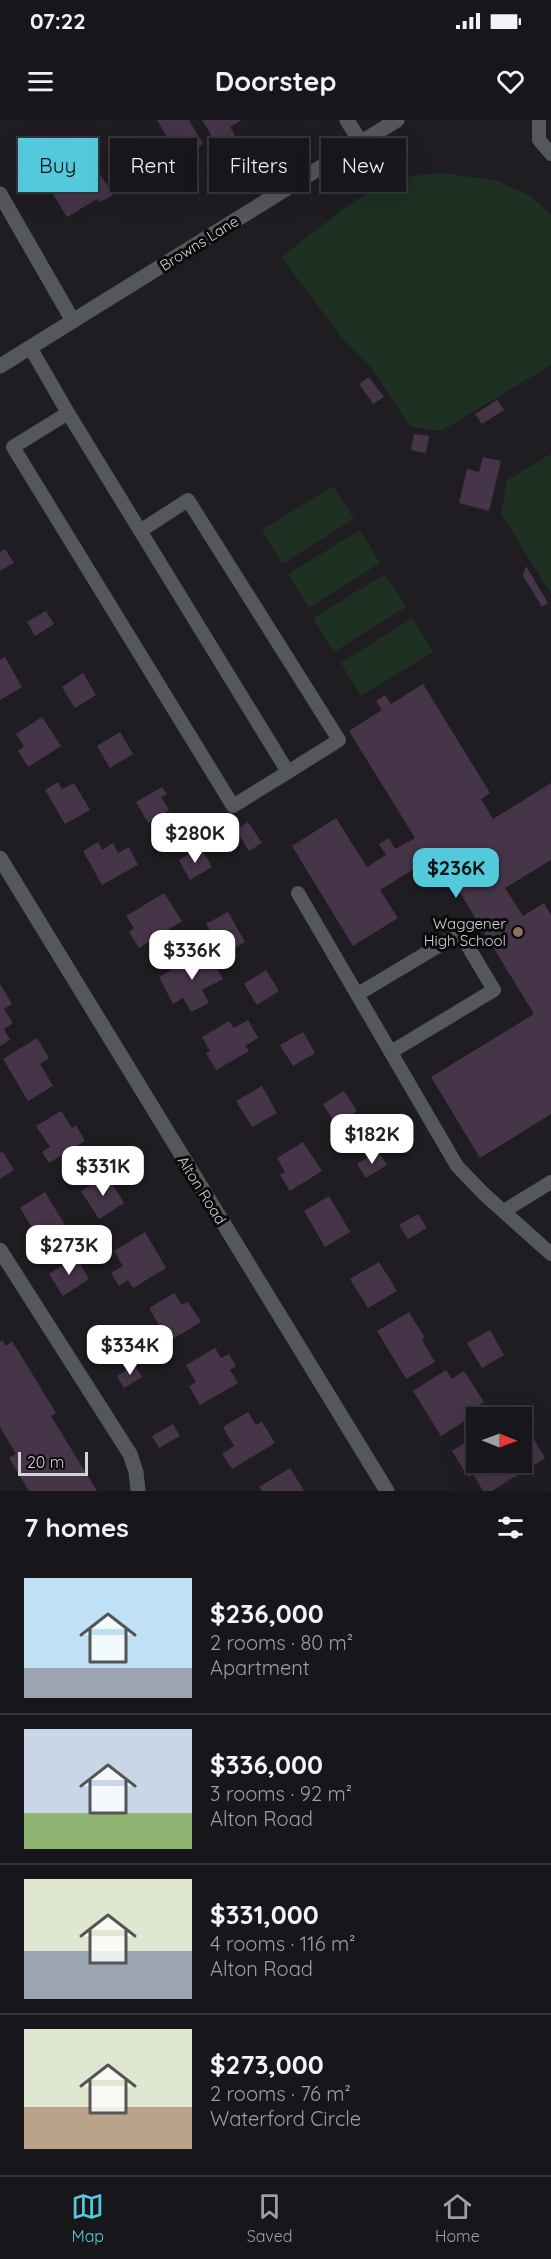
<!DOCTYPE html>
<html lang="en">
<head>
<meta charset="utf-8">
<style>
	:root { --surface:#17161a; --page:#242327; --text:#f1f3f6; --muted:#9e9fa2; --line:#363539; --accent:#53cadc }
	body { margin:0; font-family:Quicksand,sans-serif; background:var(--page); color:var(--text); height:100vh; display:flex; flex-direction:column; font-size:22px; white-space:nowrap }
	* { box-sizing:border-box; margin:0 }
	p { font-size:20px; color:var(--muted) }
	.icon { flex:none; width:33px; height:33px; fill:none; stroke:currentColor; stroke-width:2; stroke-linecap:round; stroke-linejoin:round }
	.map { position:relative; height:1371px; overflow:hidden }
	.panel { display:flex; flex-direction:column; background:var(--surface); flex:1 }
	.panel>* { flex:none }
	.banner { position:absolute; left:18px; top:18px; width:516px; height:54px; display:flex; gap:12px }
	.needle { width:39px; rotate:91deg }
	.fabs { position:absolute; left:466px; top:1287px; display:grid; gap:12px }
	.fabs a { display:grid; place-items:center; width:66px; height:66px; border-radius:0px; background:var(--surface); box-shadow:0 6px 24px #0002,0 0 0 2px var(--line); font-size:30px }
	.scale { position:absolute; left:18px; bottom:15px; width:70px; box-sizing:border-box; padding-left:6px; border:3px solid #d3d2d5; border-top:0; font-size:16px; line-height:21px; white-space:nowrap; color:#d3d2d5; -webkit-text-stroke:4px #09080a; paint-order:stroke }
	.price { position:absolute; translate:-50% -51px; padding:0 14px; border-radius:12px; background:#fff; color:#222; font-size:20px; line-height:39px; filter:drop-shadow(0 2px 3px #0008) }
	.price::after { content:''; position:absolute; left:50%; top:36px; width:18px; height:14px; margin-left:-9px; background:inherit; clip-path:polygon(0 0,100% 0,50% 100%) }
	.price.selected { background:var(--accent); color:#111 }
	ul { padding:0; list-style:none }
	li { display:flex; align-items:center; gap:18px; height:150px; padding:0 24px }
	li+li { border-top:2px solid var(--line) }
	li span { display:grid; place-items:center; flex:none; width:168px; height:120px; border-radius:0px; color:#555 }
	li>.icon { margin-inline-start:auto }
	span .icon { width:72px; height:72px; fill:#fffc; stroke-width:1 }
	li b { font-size:26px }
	h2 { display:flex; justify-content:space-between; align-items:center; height:72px; padding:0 24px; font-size:26px }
	.tag { padding:0 21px; border-radius:0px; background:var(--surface); box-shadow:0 6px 24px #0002,0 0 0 2px var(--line); font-size:21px; line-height:54px }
	.tag.selected { background:var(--accent); color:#111 }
	.status { display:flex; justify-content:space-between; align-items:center; height:42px; padding:0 30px; background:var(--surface); direction:ltr }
	.status svg { height:16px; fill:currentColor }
	header { display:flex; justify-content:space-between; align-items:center; height:78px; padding:0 24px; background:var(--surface); font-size:27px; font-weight:800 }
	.tab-bar { display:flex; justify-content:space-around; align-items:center; height:84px; border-top:2px solid var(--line); background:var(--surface); font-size:16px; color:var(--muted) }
	.tab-bar a { display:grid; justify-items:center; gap:3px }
	.tab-bar .selected { color:var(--accent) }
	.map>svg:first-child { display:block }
	.green { fill:#1d3022 }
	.building { fill:#463448 }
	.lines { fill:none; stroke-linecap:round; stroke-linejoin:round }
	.lane { stroke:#55585a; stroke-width:14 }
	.street { stroke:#55585a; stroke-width:15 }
	.education-dot { fill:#8d6e63; stroke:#09080a; stroke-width:2 }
	.labels { text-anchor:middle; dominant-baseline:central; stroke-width:6; stroke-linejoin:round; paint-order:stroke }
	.street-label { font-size:15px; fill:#d3d2d5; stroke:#09080a }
	.poi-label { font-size:15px; fill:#d3d2d5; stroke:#09080a; text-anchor:end }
</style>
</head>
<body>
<div class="status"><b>07:22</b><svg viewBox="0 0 49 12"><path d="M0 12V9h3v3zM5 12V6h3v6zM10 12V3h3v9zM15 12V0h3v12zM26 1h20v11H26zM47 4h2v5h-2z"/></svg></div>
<header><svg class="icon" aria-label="menu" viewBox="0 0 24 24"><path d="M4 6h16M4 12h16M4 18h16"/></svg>Doorstep<svg class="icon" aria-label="heart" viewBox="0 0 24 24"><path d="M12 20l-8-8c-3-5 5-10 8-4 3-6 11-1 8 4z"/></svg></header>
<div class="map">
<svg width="551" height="1371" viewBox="0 0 551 1371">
	<rect width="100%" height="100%" fill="#1f1d22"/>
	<g class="green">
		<polygon points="443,53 498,61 527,74 551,94 551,245 441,311 411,307 371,247 342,218 281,137 357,79 412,56"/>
		<polygon points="551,334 551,474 501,394 507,360"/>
		<polygon points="333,366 354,399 282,444 262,410"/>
		<polygon points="360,410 380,443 309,488 288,454"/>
		<polygon points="385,454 406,487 334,532 313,498"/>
		<polygon points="412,498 433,532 361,576 341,543"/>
	</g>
	<g class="building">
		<polygon points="157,0 189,0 203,24 180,38"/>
		<polygon points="202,0 242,0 230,7 235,15 217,25"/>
		<polygon points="146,24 150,30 156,27 166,45 129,66 115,43"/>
		<polygon points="86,31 113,75 100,82 97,79 67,97 43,58"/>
		<polygon points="369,257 384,277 373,284 359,264"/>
		<polygon points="497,280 504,290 482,304 475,294"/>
		<polygon points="414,314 429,316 426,333 411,330"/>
		<polygon points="483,337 501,341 489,391 459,383 467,349 479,352"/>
		<polygon points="5,429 14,443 0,451 0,432"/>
		<polygon points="526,446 548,483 542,487 523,456"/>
		<polygon points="46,491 54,504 35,516 27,502"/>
		<polygon points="5,537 22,567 0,580 0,540"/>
		<polygon points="83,553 96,575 75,588 62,567"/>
		<polygon points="423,564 490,673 481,679 493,699 551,663 551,740 505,768 523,796 544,783 551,795 551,994 480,1038 431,957 534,894 437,735 380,770 398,798 353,826 292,726 336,698 367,747 386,735 379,724 389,718 395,729 415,718 349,611 382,590 376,581 385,575 391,584"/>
		<polygon points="42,597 61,626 28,647 18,631 24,627 16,614"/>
		<polygon points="120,612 133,634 110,648 97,626"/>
		<polygon points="58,662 62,669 74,663 90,690 65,704 45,670"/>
		<polygon points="162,667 167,674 161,677 169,690 148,703 136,682"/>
		<polygon points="248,702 262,723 249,731 236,710"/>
		<polygon points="98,722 102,730 113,723 118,733 129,727 138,745 102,765 83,731"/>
		<polygon points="200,727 212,747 190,760 179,740"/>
		<polygon points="164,773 182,801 139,828 129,812 134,808 126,796"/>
		<polygon points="228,792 245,822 224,835 206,804"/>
		<polygon points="207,830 223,859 202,870 209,883 191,892 183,878 173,884 159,857"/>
		<polygon points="266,850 279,871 257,885 244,864"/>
		<polygon points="0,864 12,884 4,889 13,903 4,909 10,920 0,926"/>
		<polygon points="248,900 258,918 245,926 249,931 216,950 206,933 210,931 202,917 229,901 234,908"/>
		<polygon points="303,912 315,933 293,946 280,925"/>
		<polygon points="37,918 49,938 40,944 53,966 28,981 3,939"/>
		<polygon points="262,966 277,993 252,1007 236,981"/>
		<polygon points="344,971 357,991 336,1005 323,984"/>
		<polygon points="61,991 72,1008 76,1005 85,1021 49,1043 42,1032 50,1027 36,1006"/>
		<polygon points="303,1022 322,1051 290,1071 280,1055 285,1052 277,1038"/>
		<polygon points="378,1031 387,1045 366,1058 357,1044"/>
		<polygon points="3,1032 14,1050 0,1059 0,1033"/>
		<polygon points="107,1055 124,1083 99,1099 81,1071"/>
		<polygon points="45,1072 65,1105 40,1121 20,1088"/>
		<polygon points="329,1076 350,1112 325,1127 304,1091"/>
		<polygon points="418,1094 427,1108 408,1119 399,1105"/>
		<polygon points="145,1112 166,1148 133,1168 128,1160 119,1166 111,1153 123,1146 114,1131"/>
		<polygon points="76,1137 89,1159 63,1176 49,1154"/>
		<polygon points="379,1142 397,1171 368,1188 350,1159"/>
		<polygon points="174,1173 182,1185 188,1182 201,1202 158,1228 149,1214 160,1207 149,1188"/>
		<polygon points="409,1192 425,1218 422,1220 435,1242 406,1259 377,1211"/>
		<polygon points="490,1210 504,1235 482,1248 467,1223"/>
		<polygon points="2,1220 6,1226 12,1221 56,1293 51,1296 97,1371 29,1371 9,1338 16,1334 0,1307 0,1222"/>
		<polygon points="215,1228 221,1238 229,1234 236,1246 230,1250 238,1263 200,1285 189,1266 196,1262 186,1245"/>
		<polygon points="135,1245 142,1257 124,1268 117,1256"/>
		<polygon points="446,1250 452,1259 464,1251 484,1282 471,1290 474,1295 441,1316 413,1271"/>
		<polygon points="248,1292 256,1305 262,1302 275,1323 232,1349 222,1334 234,1326 223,1307"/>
		<polygon points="173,1304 180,1316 159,1328 152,1316"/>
		<polygon points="530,1313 545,1338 492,1371 483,1371 473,1354 468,1357 452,1331 477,1315 477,1342 522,1342 522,1318"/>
		<polygon points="290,1348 304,1371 262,1371 259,1367"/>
	</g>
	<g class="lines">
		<g class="lane">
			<polyline points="539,0 539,20 551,34"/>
			<polyline points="30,227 68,293"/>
			<polygon points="68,293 288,652 233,686 13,327"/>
			<polyline points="140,411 188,380 339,620 288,652"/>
			<polyline points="298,773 457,1046 484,1074 551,1134"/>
			<polyline points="358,874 460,813 494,870 391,932"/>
			<polyline points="504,1091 551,1062"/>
		</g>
		<g class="street">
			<polyline points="347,0 361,23"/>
			<polyline points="0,74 73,201"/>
			<polyline points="0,246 397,0"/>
			<polyline points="0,738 387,1371"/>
			<polyline points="0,1130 130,1334 136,1352 138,1371"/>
		</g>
	</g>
	<circle class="education-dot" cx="518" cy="812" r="6"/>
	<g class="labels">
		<g class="street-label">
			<text transform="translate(199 123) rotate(-32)">Browns Lane</text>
			<text transform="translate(202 1070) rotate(58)">Alton Road</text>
		</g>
		<g class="poi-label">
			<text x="506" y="803">Waggener<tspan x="506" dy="17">High School</tspan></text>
		</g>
	</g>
</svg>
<div class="fabs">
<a><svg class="needle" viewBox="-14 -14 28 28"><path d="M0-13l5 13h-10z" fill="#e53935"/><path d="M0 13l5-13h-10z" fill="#9e9fa2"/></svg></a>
</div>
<div class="scale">20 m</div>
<b class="price" style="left:195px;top:744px">$280K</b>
<b class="price selected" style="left:456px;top:779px">$236K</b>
<b class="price" style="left:192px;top:861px">$336K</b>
<b class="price" style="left:372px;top:1045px">$182K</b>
<b class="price" style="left:103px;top:1077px">$331K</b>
<b class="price" style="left:69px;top:1156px">$273K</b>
<b class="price" style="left:130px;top:1256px">$334K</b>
<div class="banner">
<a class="tag selected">Buy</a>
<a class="tag">Rent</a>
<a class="tag">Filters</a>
<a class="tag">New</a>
</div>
</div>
<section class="panel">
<h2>7 homes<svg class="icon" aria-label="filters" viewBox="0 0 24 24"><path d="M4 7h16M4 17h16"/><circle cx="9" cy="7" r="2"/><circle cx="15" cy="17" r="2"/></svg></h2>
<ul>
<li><span style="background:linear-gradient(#bfe0f5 75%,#9aa5b1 0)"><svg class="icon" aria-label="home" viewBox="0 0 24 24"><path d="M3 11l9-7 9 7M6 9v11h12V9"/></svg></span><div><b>$236,000</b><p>2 rooms · 80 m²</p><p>Apartment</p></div></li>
<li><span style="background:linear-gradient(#c9d6e8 70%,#8fb573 0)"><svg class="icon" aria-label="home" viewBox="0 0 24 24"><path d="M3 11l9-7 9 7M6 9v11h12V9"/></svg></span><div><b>$336,000</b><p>3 rooms · 92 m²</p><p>Alton Road</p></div></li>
<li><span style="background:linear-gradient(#dfe7d0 60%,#9aa5b1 0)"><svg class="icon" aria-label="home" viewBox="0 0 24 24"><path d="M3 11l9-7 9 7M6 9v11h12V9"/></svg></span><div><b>$331,000</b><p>4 rooms · 116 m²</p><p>Alton Road</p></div></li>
<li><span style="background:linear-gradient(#dfe7d0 65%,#b9a48a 0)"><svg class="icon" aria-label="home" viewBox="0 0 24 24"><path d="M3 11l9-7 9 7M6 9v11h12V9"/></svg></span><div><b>$273,000</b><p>2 rooms · 76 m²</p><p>Waterford Circle</p></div></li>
</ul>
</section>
<nav class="tab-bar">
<a class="selected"><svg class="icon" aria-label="map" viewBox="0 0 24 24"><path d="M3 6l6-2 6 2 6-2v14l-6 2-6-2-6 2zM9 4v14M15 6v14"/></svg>Map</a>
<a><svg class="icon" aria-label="saved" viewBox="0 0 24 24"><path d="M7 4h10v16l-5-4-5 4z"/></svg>Saved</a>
<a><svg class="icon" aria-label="home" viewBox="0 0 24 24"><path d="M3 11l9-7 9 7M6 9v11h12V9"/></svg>Home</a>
</nav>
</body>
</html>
